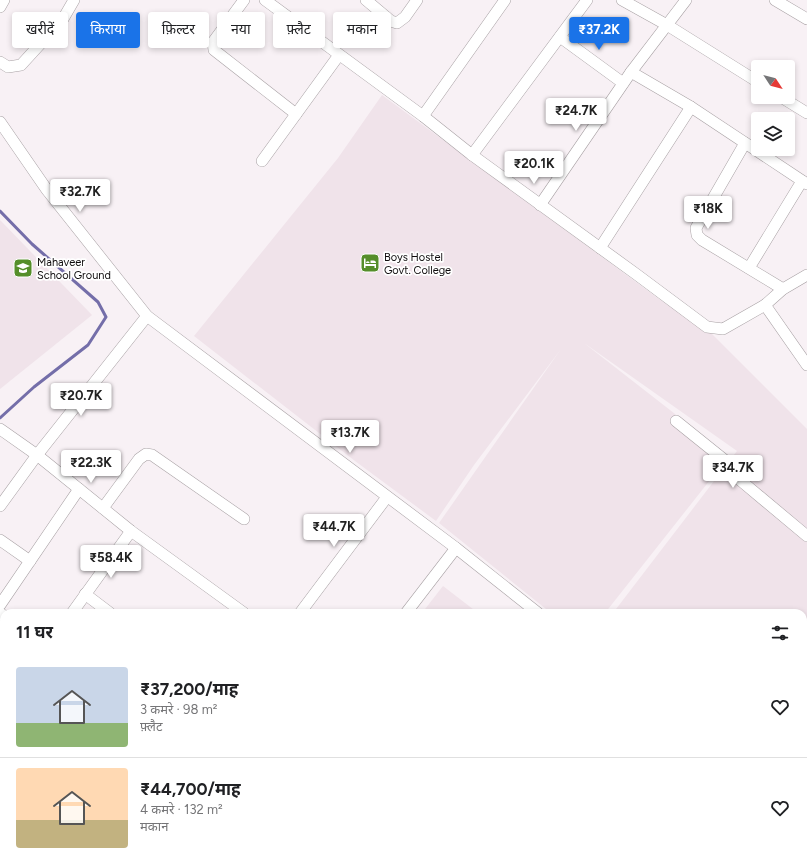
<!DOCTYPE html>
<html lang="hi">
<head>
<meta charset="utf-8">
<style>
	:root { --surface:#fff; --page:#f2f2f2; --text:#202124; --muted:#757577; --line:#e0e0e0; --accent:#1a73e8 }
	body { margin:0; font-family:Figtree,"Noto Sans Devanagari",sans-serif; background:var(--page); color:var(--text); height:100vh; display:flex; flex-direction:column; font-size:15px; white-space:nowrap }
	* { box-sizing:border-box; margin:0 }
	p { font-size:13px; color:var(--muted) }
	.icon { flex:none; width:22px; height:22px; fill:none; stroke:currentColor; stroke-width:2; stroke-linecap:round; stroke-linejoin:round }
	.map { position:relative; flex:1; overflow:hidden }
	.drawer { position:absolute; left:0px; top:609px; width:807px; height:256px; display:flex; flex-direction:column; background:var(--surface); border-radius:12px 12px 0 0; box-shadow:0 2px 6px #0003 }
	.drawer>* { flex:none }
	.guide { position:absolute; left:12px; top:12px; width:400px; height:36px; display:flex; gap:8px }
	.needle { width:26px; rotate:126deg }
	.controls { position:absolute; left:751px; top:60px; display:grid; gap:8px }
	.controls a { display:grid; place-items:center; width:44px; height:44px; border-radius:4px; background:var(--surface); box-shadow:0 2px 6px #0003; font-size:20px }
	.price { position:absolute; translate:-50% -34px; padding:0 9px; border-radius:4px; background:#fff; color:#222; font-size:13px; line-height:26px; filter:drop-shadow(0 1px 2px #0008) }
	.price::after { content:''; position:absolute; left:50%; top:24px; width:12px; height:9px; margin-left:-6px; background:inherit; clip-path:polygon(0 0,100% 0,50% 100%) }
	.price.current { background:var(--accent); color:#fff }
	ul { padding:0; list-style:none }
	li { display:flex; align-items:center; gap:12px; height:100px; padding:0 16px }
	li+li { border-top:1px solid var(--line) }
	li span { display:grid; place-items:center; flex:none; width:112px; height:80px; border-radius:4px; color:#555 }
	li>.icon { margin-inline-start:auto }
	span .icon { width:48px; height:48px; fill:#fffc; stroke-width:1 }
	li b { font-size:17px }
	h2 { display:flex; justify-content:space-between; align-items:center; height:48px; padding:0 16px; font-size:17px }
	.pill { padding:0 14px; border-radius:4px; background:var(--surface); box-shadow:0 2px 6px #0003; font-size:14px; line-height:36px }
	.pill.current { background:var(--accent); color:#fff }
	.map>svg:first-child { display:block }
	.built { fill:#f0e3ea }
	.lines { fill:none; stroke-linecap:round; stroke-linejoin:round }
	.stream { stroke:#746ea9; stroke-width:3 }
	.minor-casing { stroke:#a8a1a4; stroke-width:12 }
	.major-casing { stroke:#a8a1a4; stroke-width:15 }
	.minor { stroke:#fff; stroke-width:11 }
	.major { stroke:#fff; stroke-width:14 }
	.labels { text-anchor:middle; dominant-baseline:central; stroke-width:3.5; stroke-linejoin:round; paint-order:stroke }
	.poi-label { font-size:11px; fill:#0f0c0d; stroke:#fff; text-anchor:start }
</style>
</head>
<body>
<div class="map">
<svg width="807" height="865" viewBox="0 0 807 865">
	<rect width="100%" height="100%" fill="#f8f1f5"/>
	<g class="built">
		<polygon points="382,95 659,299 711,333 807,429 807,795 803,798 803,613 613,613 737,451 584,343 729,456 605,613 551,613 439,523 561,349 474,465 436,521 355,461 194,336 338,158"/>
		<polygon points="0,220 92,315 0,389"/>
		<polygon points="443,586 478,613 422,613"/>
		<polygon points="98,861 383,861 388,865 95,865"/>
		<polygon points="421,861 656,861 652,865 425,865"/>
	</g>
	<g class="lines">
		<polyline class="stream" points="0,211 32,244 98,302 106,317 88,345 34,387 0,418"/>
		<g class="minor-casing">
			<g id="minor">
				<polyline points="244,0 213,42 214,50 296,114"/>
				<polyline points="265,0 423,116 472,155 636,274 707,327 723,329 765,305 783,289 807,275"/>
				<polyline points="366,0 391,21 397,23 405,17 417,0"/>
				<polyline points="622,0 667,25 758,82"/>
				<polyline points="686,0 631,72 691,107 807,184"/>
				<polyline points="775,0 807,19"/>
				<polyline points="0,7 4,0"/>
				<polyline points="560,37 623,83"/>
				<polyline points="0,62 8,67 21,65 63,19 74,0"/>
				<polyline points="781,97 807,113"/>
				<polyline points="423,116 505,0"/>
				<polyline points="0,122 47,190 147,316 456,548 538,613"/>
				<polyline points="745,143 696,228 697,235 702,240 783,289"/>
				<polyline points="472,155 587,0"/>
				<polyline points="262,161 339,55"/>
				<polyline points="540,205 631,72"/>
				<polyline points="600,248 691,107"/>
				<polyline points="749,268 802,181"/>
				<polyline points="765,305 807,365"/>
				<polyline points="676,421 727,462 740,480 807,536"/>
				<polyline points="0,429 37,455 131,531 244,613"/>
				<polyline points="0,506 37,455 147,316"/>
				<polyline points="103,508 139,459 146,454 152,455 244,519"/>
				<polyline points="0,540 30,561"/>
				<polyline points="85,594 110,613"/>
				<polyline points="0,605 79,489"/>
				<polyline points="0,613 4,616"/>
				<polyline points="72,613 131,531"/>
				<polyline points="300,613 387,497"/>
				<polyline points="406,613 456,548"/>
				<polyline points="0,733 4,740"/>
				<polyline points="803,821 807,824"/>
				<polyline points="390,861 395,865"/>
				<polyline points="67,865 71,861"/>
			</g>
		</g>
		<g class="major-casing">
			<g id="major">
				<polyline points="803,836 807,833"/>
				<polyline points="768,865 773,861"/>
			</g>
		</g>
		<use href="#minor" class="minor"/>
		<use href="#major" class="major"/>
	</g>
	<defs>
		<g id="hotel-square" transform="scale(1)"><rect x="-9" y="-9" width="18" height="18" rx="4" fill="#558e2a" stroke="#fff"/><path d="M-6-4.5h1.5V1H6V5H4.5V3h-9V5H-6ZM-4 0a1.8 1.8 0 1 1 3.6 0ZM.5 0V-2.5h3Q6-2.5 6 0Z" fill="#fff"/></g>
		<g id="school-square" transform="scale(1)"><rect x="-9" y="-9" width="18" height="18" rx="4" fill="#558e2a" stroke="#fff"/><path d="M0-5L7-2L0 1L-7-2ZM-4 1L0 2.5L4 1V4Q0 6-4 4Z" fill="#fff"/></g>
	</defs>
	<g fill-rule="evenodd">
		<use href="#hotel-square" x="370" y="263"/>
		<use href="#school-square" x="23" y="268"/>
	</g>
	<g class="labels">
		<g class="poi-label">
			<text x="384" y="257">Boys Hostel<tspan x="384" dy="13">Govt. College</tspan></text>
			<text x="37" y="262">Mahaveer<tspan x="37" dy="13">School Ground</tspan></text>
		</g>
	</g>
</svg>
<div class="controls">
<a><svg class="needle" viewBox="-14 -14 28 28"><path d="M0-13l5 13h-10z" fill="#e53935"/><path d="M0 13l5-13h-10z" fill="#757577"/></svg></a>
<a><svg class="icon" aria-label="layers" viewBox="0 0 24 24"><path d="M12 4l9 5-9 5-9-5zM3 14l9 5 9-5"/></svg></a>
</div>
<b class="price current" style="left:599px;top:51px">₹37.2K</b>
<b class="price" style="left:576px;top:132px">₹24.7K</b>
<b class="price" style="left:534px;top:185px">₹20.1K</b>
<b class="price" style="left:80px;top:213px">₹32.7K</b>
<b class="price" style="left:708px;top:230px">₹18K</b>
<b class="price" style="left:81px;top:417px">₹20.7K</b>
<b class="price" style="left:350px;top:454px">₹13.7K</b>
<b class="price" style="left:91px;top:484px">₹22.3K</b>
<b class="price" style="left:733px;top:489px">₹34.7K</b>
<b class="price" style="left:334px;top:548px">₹44.7K</b>
<b class="price" style="left:111px;top:579px">₹58.4K</b>
<div class="guide">
<a class="pill">खरीदें</a>
<a class="pill current">किराया</a>
<a class="pill">फ़िल्टर</a>
<a class="pill">नया</a>
<a class="pill">फ़्लैट</a>
<a class="pill">मकान</a>
</div>
<section class="drawer">
<h2>11 घर<svg class="icon" aria-label="filters" viewBox="0 0 24 24"><path d="M4 7h16M4 17h16"/><circle cx="9" cy="7" r="2"/><circle cx="15" cy="17" r="2"/></svg></h2>
<ul>
<li><span style="background:linear-gradient(#c9d6e8 70%,#8fb573 0)"><svg class="icon" aria-label="home" viewBox="0 0 24 24"><path d="M3 11l9-7 9 7M6 9v11h12V9"/></svg></span><div><b>₹37,200/माह</b><p>3 कमरे · 98 m²</p><p>फ़्लैट</p></div><svg class="icon" aria-label="heart" viewBox="0 0 24 24"><path d="M12 20l-8-8c-3-5 5-10 8-4 3-6 11-1 8 4z"/></svg></li>
<li><span style="background:linear-gradient(#ffd9b3 65%,#c2b280 0)"><svg class="icon" aria-label="home" viewBox="0 0 24 24"><path d="M3 11l9-7 9 7M6 9v11h12V9"/></svg></span><div><b>₹44,700/माह</b><p>4 कमरे · 132 m²</p><p>मकान</p></div><svg class="icon" aria-label="heart" viewBox="0 0 24 24"><path d="M12 20l-8-8c-3-5 5-10 8-4 3-6 11-1 8 4z"/></svg></li>
</ul>
</section>
</div>
</body>
</html>
